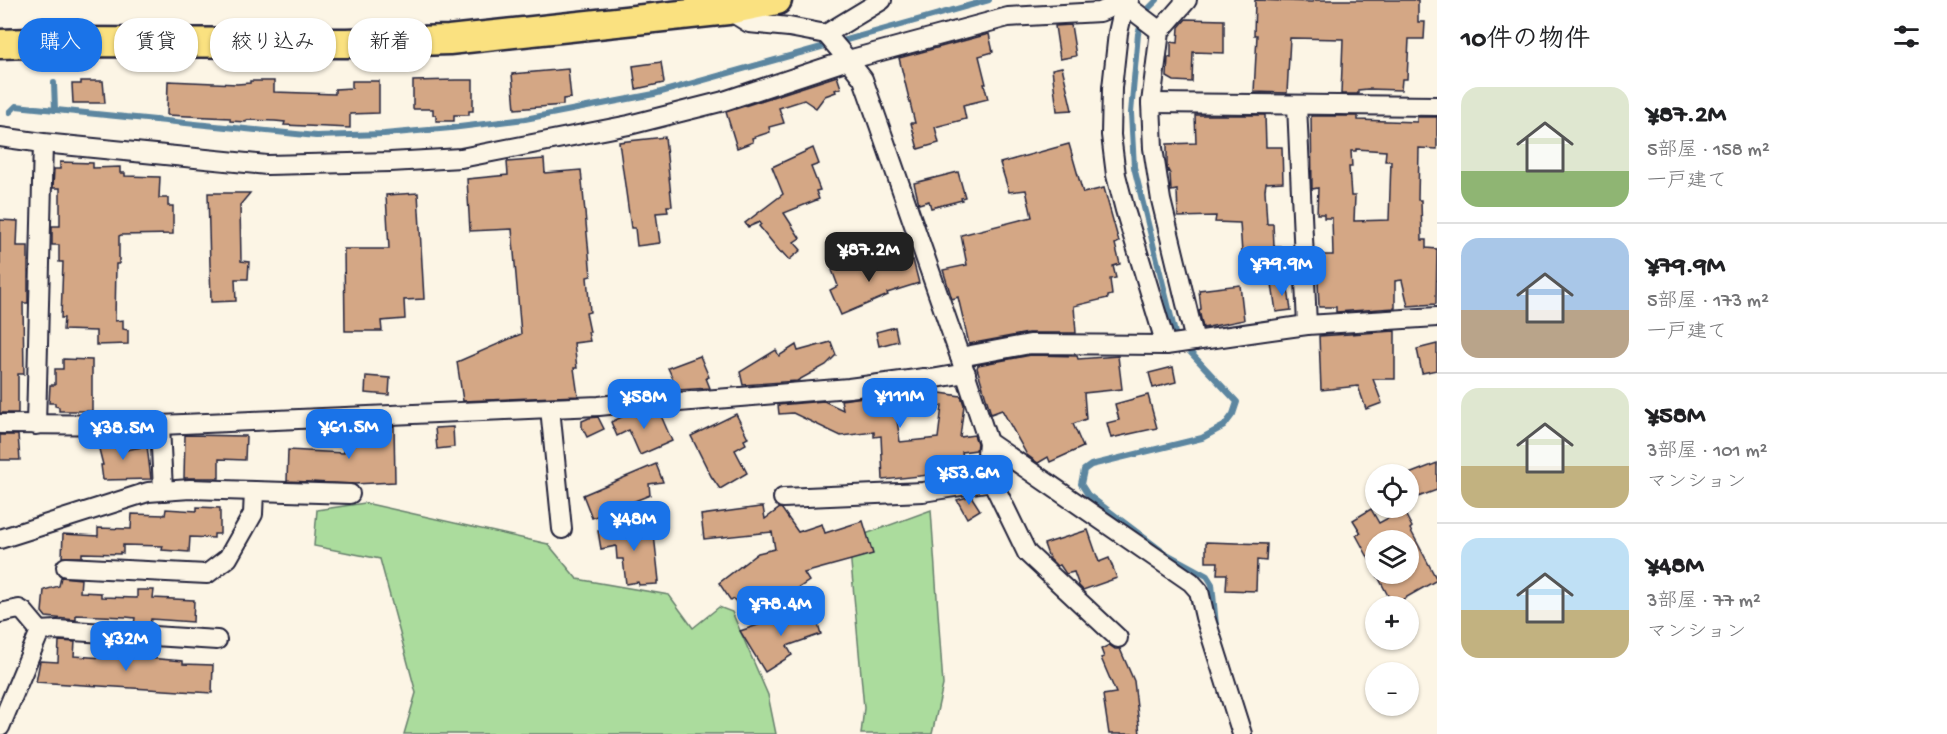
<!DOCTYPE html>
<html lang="ja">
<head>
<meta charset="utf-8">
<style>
	:root { --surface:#fff; --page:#f6f6f6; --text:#202124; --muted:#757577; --line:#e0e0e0; --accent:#1a73e8 }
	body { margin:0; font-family:"Gochi Hand","Klee One",sans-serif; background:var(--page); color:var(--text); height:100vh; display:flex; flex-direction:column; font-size:22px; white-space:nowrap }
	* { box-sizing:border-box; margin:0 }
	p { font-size:20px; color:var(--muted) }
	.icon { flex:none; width:33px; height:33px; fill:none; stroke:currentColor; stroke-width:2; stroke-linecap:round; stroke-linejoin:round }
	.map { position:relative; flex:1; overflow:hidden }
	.panel { display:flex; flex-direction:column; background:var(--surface); width:510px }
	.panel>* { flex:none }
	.banner { position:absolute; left:18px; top:18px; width:570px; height:54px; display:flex; gap:12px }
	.buttons { position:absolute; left:1365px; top:464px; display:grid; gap:12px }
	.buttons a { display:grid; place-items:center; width:54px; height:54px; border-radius:50%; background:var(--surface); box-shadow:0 2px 4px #0004; font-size:30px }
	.price { position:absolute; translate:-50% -51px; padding:0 14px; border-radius:12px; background:var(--accent); color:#fff; font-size:20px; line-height:39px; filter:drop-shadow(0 2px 3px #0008) }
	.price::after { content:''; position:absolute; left:50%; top:36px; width:18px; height:14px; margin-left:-9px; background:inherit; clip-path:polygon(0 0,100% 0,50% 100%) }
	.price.current { background:#222; color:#fff }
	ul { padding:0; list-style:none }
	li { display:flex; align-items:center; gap:18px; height:150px; padding:0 24px }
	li+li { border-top:2px solid var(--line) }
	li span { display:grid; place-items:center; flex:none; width:168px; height:120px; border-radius:18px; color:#555 }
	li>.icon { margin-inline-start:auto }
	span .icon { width:72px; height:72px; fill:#fffc; stroke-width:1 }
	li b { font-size:26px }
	h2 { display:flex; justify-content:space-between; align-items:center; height:72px; padding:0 24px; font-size:26px }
	.chip { padding:0 21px; border-radius:24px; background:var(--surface); box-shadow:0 2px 4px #0004; font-size:21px; line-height:54px }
	.chip.current { background:var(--accent); color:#fff }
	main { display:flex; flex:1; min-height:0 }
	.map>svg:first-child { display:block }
	.green { fill:#abdc9d; stroke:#667f6c; stroke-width:1.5 }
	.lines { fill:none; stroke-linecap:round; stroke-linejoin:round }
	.stream { stroke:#5c86a0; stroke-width:6 }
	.building { fill:#d4a785; stroke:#22223b; stroke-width:1.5; fill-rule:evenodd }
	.minor-casing { stroke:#22223b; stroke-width:22 }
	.primary-casing { stroke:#22223b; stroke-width:33 }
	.minor { stroke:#fcf5e5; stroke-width:18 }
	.primary { stroke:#fae180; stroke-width:28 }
</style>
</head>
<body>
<main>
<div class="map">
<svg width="1437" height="734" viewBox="0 0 1437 734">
	<rect width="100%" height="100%" fill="#fcf5e5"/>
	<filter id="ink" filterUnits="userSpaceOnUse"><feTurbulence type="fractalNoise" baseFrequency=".0167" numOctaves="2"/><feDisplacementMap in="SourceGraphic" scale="12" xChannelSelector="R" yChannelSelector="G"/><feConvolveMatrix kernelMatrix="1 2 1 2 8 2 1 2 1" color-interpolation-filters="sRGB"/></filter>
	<g filter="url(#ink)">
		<g class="green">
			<polygon points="365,503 548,544 577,579 669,595 693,628 719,607 732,612 768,695 776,734 404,734 416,693 380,559 314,546 317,510"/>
			<polygon points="931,510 943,685 932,734 861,734 864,708 849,540"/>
		</g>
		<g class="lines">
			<g class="stream">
				<polyline points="1157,0 1145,12 1138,34 1131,113 1134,167 1176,337 1237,402 1233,414 1224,426 1202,438 1091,465 1084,470 1081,484 1088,495 1163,552 1207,576 1212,584 1216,625"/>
				<polyline points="54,83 55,110"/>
				<polyline points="10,112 16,106 316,136 384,134 451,128 525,119 654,94 989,0"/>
			</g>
		</g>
		<g class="building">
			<polygon points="1255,0 1313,2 1313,0 1418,0 1418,22 1425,22 1424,39 1409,39 1407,79 1402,79 1401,90 1368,89 1358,90 1358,94 1341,94 1343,39 1290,38 1287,93 1254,92 1257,35 1254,35"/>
			<polygon points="1186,19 1224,20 1224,53 1193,52 1192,82 1174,81 1167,77 1168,57 1171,58 1171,42 1178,43 1179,27"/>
			<polygon points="1071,25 1076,56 1060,59 1055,26"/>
			<polygon points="989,34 993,52 979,56 986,84 984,84 988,99 963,105 966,119 935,127 939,143 918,149 911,123 915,123 899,58"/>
			<polygon points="661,62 664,83 636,89 633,66"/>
			<polygon points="1062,67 1072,110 1057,111 1052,69"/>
			<polygon points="568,69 571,98 563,99 563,105 515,109 512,74"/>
			<polygon points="837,76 841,88 835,90 836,92 825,96 816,108 804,100 779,108 784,123 769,127 770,132 752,138 753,142 737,148 726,112"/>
			<polygon points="455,80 473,80 473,111 469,111 469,115 454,115 454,121 436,121 436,115 433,115 433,109 413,109 413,81"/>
			<polygon points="81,81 103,81 105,103 73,103 72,84 81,84"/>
			<polygon points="168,81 237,84 250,83 250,81 274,81 274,92 335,94 335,89 352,88 352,81 379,81 379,113 350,114 350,128 284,125 285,122 275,121 247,120 246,122 230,121 230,118 167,115"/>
			<polygon points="1195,115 1265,115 1266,147 1282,147 1283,182 1266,183 1265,190 1267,224 1273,224 1274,246 1281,246 1281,268 1243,269 1240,223 1215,222 1216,216 1178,217 1177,190 1171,191 1170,174 1167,168 1167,144 1196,143"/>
			<path d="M1311 116H1358V120L1417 122V117H1437V149L1419 148 1418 200H1421L1422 240H1426V248L1437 249 1436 304 1408 306 1402 280 1395 281V308L1336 312V307H1319L1317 255H1333L1332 218H1324V214H1317L1318 188 1312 189ZM1356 149 1386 151 1385 161H1391L1389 220 1354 221 1355 196H1351L1349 167H1352L1351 151H1356Z"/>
			<polygon points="665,137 672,206 667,206 668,212 656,213 660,243 637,246 635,228 631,228 619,142"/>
			<polygon points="1069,144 1083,193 1104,188 1119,242 1115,244 1120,264 1113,266 1116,278 1110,279 1112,295 1108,296 1108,298 1074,306 1076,333 1028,333 969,344 958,297 952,299 943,270 967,265 961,235 1032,217 1026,190 1009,192 1000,163"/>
			<polygon points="813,148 819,164 811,167 820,190 816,191 819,199 784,213 800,238 794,242 801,250 789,260 782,252 781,253 759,226 761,224 760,222 748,227 745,223 783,194 772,167"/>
			<polygon points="544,159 545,173 581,170 591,276 587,277 590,312 586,313 590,332 588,332 590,341 574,343 577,368 574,368 578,396 463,401 457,362 521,334 512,229 470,231 467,179 508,175 507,162"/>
			<polygon points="60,162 93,163 93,168 120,167 120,173 125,173 125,176 160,177 159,198 168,198 168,206 173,206 173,234 121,235 119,236 119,264 116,264 115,321 123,320 123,329 128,330 128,344 96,345 96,331 63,330 64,318 61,318 63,262 59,262 59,245 52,245 52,226 60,226 60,188 53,188 54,169 60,169"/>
			<polygon points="958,172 965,197 961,198 962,200 931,208 929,201 919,204 914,183"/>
			<polygon points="208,193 250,193 240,205 241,261 249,262 248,279 235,279 236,301 211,302"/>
			<polygon points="418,193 424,299 404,300 405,319 381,321 382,331 345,331 344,249 389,249 386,195"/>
			<polygon points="0,220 18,221 17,246 28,246 28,303 23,303 24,374 18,374 18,413 0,413"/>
			<polygon points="864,256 868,265 874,262 877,270 913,260 919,283 887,293 888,295 841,315 830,290 838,286 832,270"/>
			<polygon points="1287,282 1291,310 1276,312 1272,284"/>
			<polygon points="1240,285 1244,320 1203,328 1199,310 1201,309 1199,290"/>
			<polygon points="895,327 898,341 879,346 876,332"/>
			<polygon points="1395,331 1395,379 1373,379 1382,403 1366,409 1358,386 1321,390 1319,336"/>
			<polygon points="831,342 836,355 826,365 797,381 743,385 740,372 776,350 779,356 796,345 798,351"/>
			<polygon points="1437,344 1437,370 1422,373 1417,349"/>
			<polygon points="1031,355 1077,356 1078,359 1118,356 1122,389 1084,393 1086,419 1073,424 1083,447 1050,462 1048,457 1038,463 1027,455 1002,410 991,414 977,368 978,365"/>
			<polygon points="700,356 709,377 706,378 710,388 678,390 668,368"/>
			<polygon points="63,359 92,360 92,411 59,411 59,407 55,406 55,403 49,403 50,385 55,385 55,369 63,369"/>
			<polygon points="1173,367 1176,382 1153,388 1149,373"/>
			<polygon points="366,376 390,378 389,395 365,393"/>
			<path d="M919 390 961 396 964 405 960 437 974 435 977 443 976 450 962 452 964 462 952 464 957 472 883 480 881 436 874 437V432L841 436 793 413 779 414 778 405 824 401 843 410 841 400ZM942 406 938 438 900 442 896 412Z"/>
			<polygon points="1148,395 1157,428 1111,438 1107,423 1119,420 1115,404"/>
			<polygon points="659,411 672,441 640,455 629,430 617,436 611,422 628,414 645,413 646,416"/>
			<polygon points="736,414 748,438 744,440 746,444 735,450 747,473 720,489 711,476 691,436"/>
			<polygon points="598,417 604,429 587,437 582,427 582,421 589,418"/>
			<polygon points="394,426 395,482 354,484 287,481 288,450 344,453 345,428 365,430 365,427"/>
			<polygon points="453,427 454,447 437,449 435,428"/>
			<polygon points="0,435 18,435 20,460 0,460"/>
			<polygon points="185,435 246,436 245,460 219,459 219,478 184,478"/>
			<polygon points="96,437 117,438 121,451 147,446 151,479 103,480 101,465 103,465"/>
			<polygon points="1437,463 1437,490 1418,497 1409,474"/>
			<polygon points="656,464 663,482 649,484 650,495 592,518 583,495"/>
			<polygon points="971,496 980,510 967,518 957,500"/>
			<polygon points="197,507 220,508 220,534 214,534 214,538 190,537 189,552 162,550 163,546 123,545 123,553 120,552 120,554 82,553 82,557 62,557 63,534 98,536 98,528 131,529 132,514 165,515 166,509 197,511"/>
			<polygon points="760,507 763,507 765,519 780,508 782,509 798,532 822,524 825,533 863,521 873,554 804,573 809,581 749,621 734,599 731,601 719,583 758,553 775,549 772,532 704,539 701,515"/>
			<polygon points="1371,509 1379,523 1403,510 1412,527 1410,529 1437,580 1393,605 1376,573 1408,573 1408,540 1376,540 1376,572 1356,535 1361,533 1353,520"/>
			<polygon points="653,525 659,581 657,581 657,584 639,585 638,582 626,584 623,559 617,559 616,546 601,549 598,531"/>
			<polygon points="1088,530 1099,562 1109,558 1117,578 1083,590 1079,586 1074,572 1066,574 1060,565 1057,566 1049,558 1044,544"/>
			<polygon points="1206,542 1267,544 1266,561 1257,560 1256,591 1226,590 1227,574 1217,574 1218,562 1206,562"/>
			<polygon points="61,577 81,579 80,592 101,593 101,597 137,598 137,590 154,590 153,598 194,600 193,622 151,619 150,625 134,624 135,618 126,617 76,615 76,620 46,617 42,612 44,590 59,586"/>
			<polygon points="813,607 821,634 787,646 792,655 765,672 740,631"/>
			<polygon points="59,641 75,642 74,656 104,658 104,655 133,656 133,646 149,647 148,658 183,661 183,664 213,665 212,693 36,682 40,661 58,662"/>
			<polygon points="1109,645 1115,649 1120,649 1134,681 1140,734 1109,734 1103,695 1116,693 1101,658 1104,657 1101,649"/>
		</g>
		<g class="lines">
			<g class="minor-casing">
				<g id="minor">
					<polyline points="1128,0 1100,12 1008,17 848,60 863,79 960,357 988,442 1191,582 1199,591 1205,617 1242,734"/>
					<polyline points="1129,0 1122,15 1118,33 1112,88 1111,135 1116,175 1125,210 1166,345"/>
					<polyline points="1187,0 1160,31 1151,103 1153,148 1161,200 1195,341"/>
					<polyline points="1127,6 1160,31"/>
					<polyline points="728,10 749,23 789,27 826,34"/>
					<polyline points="1151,103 1437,106"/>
					<polyline points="1297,105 1307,325"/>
					<polyline points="0,137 43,143 267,165 390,162 461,158 629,125 724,101 848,60 826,34 882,0"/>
					<polyline points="960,357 1030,344 1166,345 1307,325 1437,317"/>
					<polyline points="550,408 599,406 668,399 679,402 849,388 924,378 931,379 966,373"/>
					<polyline points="0,424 160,425 550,408 562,529"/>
					<polyline points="36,425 43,143"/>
					<polyline points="160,425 163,491"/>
					<polyline points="992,481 1027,553 1118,638"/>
					<polyline points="783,498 923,492 992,481 987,454 988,442"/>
					<polyline points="0,539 148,492 190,489 350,494"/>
					<polyline points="66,567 207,574 228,558 253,514 254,491"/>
					<polyline points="0,613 19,609 24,612 40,631 0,727"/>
					<polyline points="40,631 57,630 217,640"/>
				</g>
			</g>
			<g class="primary-casing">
				<polyline id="primary" points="0,44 60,42 346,43 449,40 728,10 777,0"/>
			</g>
			<use href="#minor" class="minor"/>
			<use href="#primary" class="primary"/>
		</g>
	</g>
</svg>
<div class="buttons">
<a><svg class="icon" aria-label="locate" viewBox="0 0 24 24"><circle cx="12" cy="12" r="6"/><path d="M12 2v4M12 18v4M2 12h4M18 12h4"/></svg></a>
<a><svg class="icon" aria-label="layers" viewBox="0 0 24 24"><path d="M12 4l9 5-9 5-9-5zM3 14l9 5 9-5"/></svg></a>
<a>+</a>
<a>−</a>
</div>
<b class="price current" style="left:869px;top:283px">¥87.2M</b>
<b class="price" style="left:1282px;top:297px">¥79.9M</b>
<b class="price" style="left:900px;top:429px">¥111M</b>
<b class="price" style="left:644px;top:430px">¥58M</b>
<b class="price" style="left:349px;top:460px">¥61.5M</b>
<b class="price" style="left:123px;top:461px">¥38.5M</b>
<b class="price" style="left:969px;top:506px">¥53.6M</b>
<b class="price" style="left:634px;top:552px">¥48M</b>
<b class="price" style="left:781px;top:637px">¥78.4M</b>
<b class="price" style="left:126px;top:672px">¥32M</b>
<div class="banner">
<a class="chip current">購入</a>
<a class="chip">賃貸</a>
<a class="chip">絞り込み</a>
<a class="chip">新着</a>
</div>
</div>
<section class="panel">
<h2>10件の物件<svg class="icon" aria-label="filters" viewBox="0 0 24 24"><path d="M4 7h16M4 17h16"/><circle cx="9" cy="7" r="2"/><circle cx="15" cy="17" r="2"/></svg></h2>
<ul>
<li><span style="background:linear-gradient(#dfe7d0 70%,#8fb573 0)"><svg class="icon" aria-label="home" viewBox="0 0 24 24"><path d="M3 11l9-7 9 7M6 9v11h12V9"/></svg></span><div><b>¥87.2M</b><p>5部屋 · 158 m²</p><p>一戸建て</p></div></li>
<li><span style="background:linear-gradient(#a9c7e8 60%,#b9a48a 0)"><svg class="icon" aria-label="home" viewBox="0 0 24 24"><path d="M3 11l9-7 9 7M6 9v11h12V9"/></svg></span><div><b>¥79.9M</b><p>5部屋 · 173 m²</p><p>一戸建て</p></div></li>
<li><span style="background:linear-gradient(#dfe7d0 65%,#c2b280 0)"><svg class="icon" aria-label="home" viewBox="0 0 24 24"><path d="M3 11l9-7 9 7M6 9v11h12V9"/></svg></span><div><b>¥58M</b><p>3部屋 · 101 m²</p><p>マンション</p></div></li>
<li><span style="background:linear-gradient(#bfe0f5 60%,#c2b280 0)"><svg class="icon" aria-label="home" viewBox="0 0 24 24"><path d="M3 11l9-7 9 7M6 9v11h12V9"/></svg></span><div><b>¥48M</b><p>3部屋 · 77 m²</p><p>マンション</p></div></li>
</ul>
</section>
</main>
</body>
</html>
